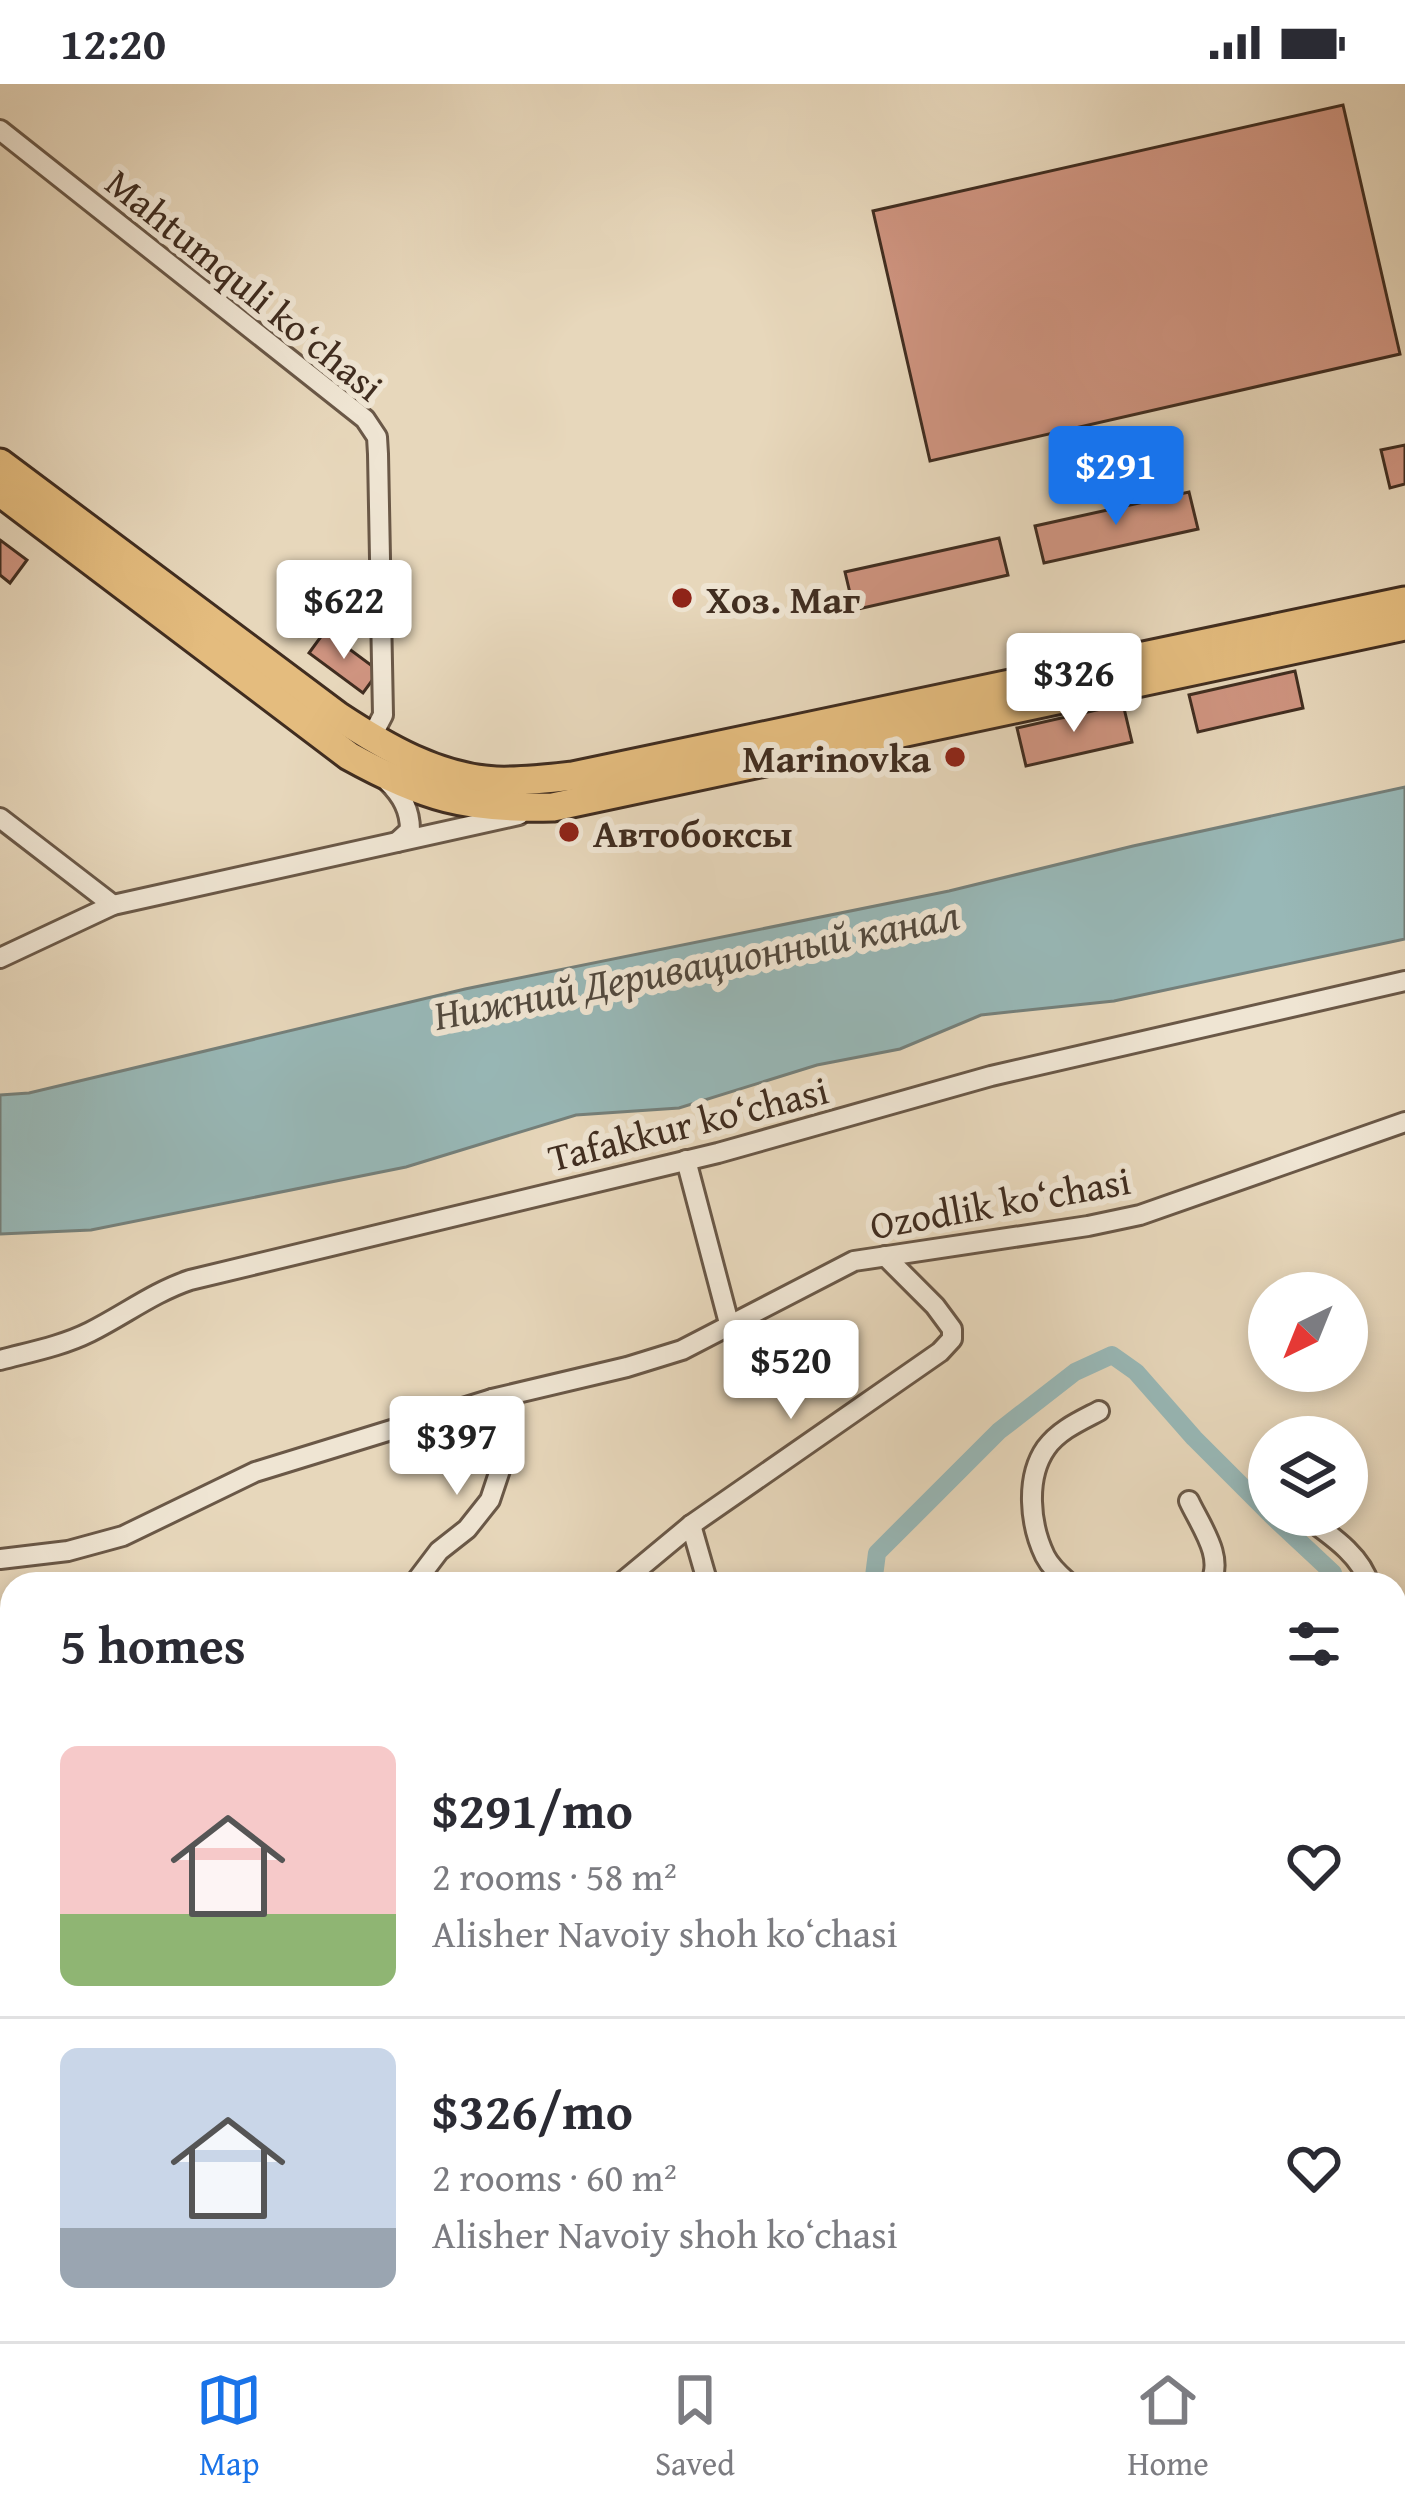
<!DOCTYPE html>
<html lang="en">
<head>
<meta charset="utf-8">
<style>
	:root { --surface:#fff; --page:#f2f2f3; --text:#2b2b33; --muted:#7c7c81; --line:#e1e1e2; --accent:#1a73e8 }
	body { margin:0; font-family:"Gentium Book Plus",serif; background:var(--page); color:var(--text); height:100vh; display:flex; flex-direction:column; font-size:45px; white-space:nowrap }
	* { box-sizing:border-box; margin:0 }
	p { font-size:39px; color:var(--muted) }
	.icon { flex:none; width:66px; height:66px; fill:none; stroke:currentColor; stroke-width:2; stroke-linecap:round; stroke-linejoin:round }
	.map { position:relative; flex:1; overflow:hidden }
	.drawer { position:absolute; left:0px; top:1488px; width:1407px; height:771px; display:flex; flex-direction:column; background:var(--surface); border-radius:36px 36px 0 0; box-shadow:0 6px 18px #0003 }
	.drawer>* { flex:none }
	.needle { width:78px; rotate:223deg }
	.tools { position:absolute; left:1248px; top:1188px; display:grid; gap:24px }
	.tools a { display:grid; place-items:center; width:120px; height:120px; border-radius:50%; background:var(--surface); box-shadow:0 6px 18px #0003; font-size:60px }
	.price { position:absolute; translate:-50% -102px; padding:0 27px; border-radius:12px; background:#fff; color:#222; font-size:39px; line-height:78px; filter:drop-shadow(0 3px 6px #0008) }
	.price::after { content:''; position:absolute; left:50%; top:72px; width:36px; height:27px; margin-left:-18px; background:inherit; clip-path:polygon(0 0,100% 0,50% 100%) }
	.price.on { background:var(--accent); color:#fff }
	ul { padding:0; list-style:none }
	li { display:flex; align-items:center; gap:36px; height:300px; padding:0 60px }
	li+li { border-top:3px solid var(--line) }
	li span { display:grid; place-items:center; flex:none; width:336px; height:240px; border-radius:18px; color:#555 }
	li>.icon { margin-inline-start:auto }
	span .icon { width:144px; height:144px; fill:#fffc; stroke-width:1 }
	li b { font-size:51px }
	h2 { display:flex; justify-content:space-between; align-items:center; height:144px; padding:0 60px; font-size:51px }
	.status { display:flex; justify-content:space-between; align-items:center; height:84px; padding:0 60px; background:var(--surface); direction:ltr }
	.status svg { height:33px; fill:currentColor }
	.tabs { display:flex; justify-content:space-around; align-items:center; height:168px; border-top:3px solid var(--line); background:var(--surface); font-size:33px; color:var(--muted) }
	.tabs a { display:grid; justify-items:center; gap:6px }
	.tabs .on { color:var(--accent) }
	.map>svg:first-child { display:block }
	.water { fill:#98b8b7; stroke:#75807b; stroke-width:3 }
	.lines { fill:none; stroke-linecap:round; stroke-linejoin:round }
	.canal { stroke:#98b8b7; stroke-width:18 }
	.building { fill:#cf9480; stroke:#402d20; stroke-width:3 }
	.minor-casing { stroke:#6a5847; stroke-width:24 }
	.primary-casing { stroke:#402d20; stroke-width:33 }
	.minor { stroke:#efe5d3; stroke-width:18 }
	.primary { stroke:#e4bc7e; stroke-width:27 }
	.poi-dot { fill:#8f2418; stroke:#efe5d3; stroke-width:4.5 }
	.labels { text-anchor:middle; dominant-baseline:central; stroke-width:12; stroke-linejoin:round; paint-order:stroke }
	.street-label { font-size:39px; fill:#402d20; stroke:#efe5d3 }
	.poi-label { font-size:39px; font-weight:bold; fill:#402d20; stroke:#efe5d3; text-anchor:start }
	.water-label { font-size:42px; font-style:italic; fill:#52493e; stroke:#efe5d3 }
</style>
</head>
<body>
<div class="status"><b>12:20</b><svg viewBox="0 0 49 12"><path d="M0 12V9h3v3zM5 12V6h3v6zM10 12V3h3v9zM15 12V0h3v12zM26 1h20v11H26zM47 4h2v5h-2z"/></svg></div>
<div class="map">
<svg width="1405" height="2257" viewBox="0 0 1405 2257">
	<rect width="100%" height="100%" fill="#e7d7bb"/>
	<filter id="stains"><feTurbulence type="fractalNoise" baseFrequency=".00167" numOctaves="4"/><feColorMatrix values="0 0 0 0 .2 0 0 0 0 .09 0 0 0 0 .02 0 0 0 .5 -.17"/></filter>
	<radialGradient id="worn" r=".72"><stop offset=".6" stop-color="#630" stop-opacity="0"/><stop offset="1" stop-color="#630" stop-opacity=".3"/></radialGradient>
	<polygon class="water" points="1405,703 1405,855 1114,917 981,931 900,965 817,981 679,1024 576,1031 406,1083 91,1146 0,1150 0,1011 29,1009 465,905 949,807 1133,762"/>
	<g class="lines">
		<g class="canal">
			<polyline points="1271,1431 1333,1489 1336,1500"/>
			<polyline points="873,1500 877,1469 999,1347 1075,1288 1112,1271 1136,1288 1194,1354 1269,1429"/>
			<polyline points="1395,1635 1405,1621"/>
			<polyline points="0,1665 12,1667"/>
		</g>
	</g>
	<g class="building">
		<polygon points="1343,21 1400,270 930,377 873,127"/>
		<polygon points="1405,361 1405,400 1390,404 1381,366"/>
		<polygon points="1189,408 1198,445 1044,479 1035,442"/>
		<polygon points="999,454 1008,491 854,526 845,488"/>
		<polygon points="0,456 27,476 10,499 0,491"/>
		<polygon points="325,547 379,587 363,609 309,569"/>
		<polygon points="1295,587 1303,624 1198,648 1189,611"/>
		<polygon points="1123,620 1132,658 1026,682 1017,644"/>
		<polygon points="584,2247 603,2247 610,2257 568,2257"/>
	</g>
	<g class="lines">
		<g class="minor-casing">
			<g id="minor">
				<polyline points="0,46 365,335 377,353 378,370 383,631 371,654"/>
				<path d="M388 698C402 712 410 726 410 746L397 758"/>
				<polyline points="0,734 113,821"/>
				<polyline points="0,874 113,821 519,731"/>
				<polyline points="686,1076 730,1243"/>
				<path d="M0 1276C30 1268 62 1262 90 1248 124 1231 154 1208 190 1196L718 1069 991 992 1405 897"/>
				<path d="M1189 1417C1200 1441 1226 1475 1209 1500"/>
				<path d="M1303 1431C1327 1449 1361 1470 1369 1500"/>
				<polyline points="691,1441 708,1500"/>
				<polyline points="0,1475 68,1467 123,1452 255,1388 492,1315 627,1283 682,1266 854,1177 1088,1142 1140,1131 1405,1038"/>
				<polyline points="414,1500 439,1467 467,1445 490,1416 505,1371 492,1315"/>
				<polyline points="620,1500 691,1441 940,1268 952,1255 952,1245 935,1222 885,1172"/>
				<path d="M1070 1500C1061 1492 1051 1484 1045 1472 1030 1441 1025 1394 1046 1364 1059 1346 1080 1337 1099 1327"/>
				<polyline points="1395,1599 1405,1588"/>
				<polyline points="1395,1660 1405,1647"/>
				<polyline points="1395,1680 1405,1684"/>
				<polyline points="0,1708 12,1705"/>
				<polyline points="1395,1894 1405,1894"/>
				<polyline points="1395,2137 1405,2137"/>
				<polyline points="0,2148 12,2148"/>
				<polyline points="696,2257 702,2247"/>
			</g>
		</g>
		<g class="primary-casing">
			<g id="primary">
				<path d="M0 379 338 632C385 663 438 694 496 697 522 698 547 695 573 692L1405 517"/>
				<path d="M0 408 349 672C423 713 468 726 553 723L1405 542"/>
			</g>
		</g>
		<use href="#minor" class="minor"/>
		<use href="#primary" class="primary"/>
	</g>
	<g class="poi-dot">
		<circle cx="682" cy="514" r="12"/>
		<circle cx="955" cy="673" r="12"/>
		<circle cx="569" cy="748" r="12"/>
	</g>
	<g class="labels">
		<g class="street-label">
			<text transform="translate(245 200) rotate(39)">Mahtumquli ko‘chasi</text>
			<text transform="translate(688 1039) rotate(-14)">Tafakkur ko‘chasi</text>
			<text transform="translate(1000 1118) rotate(-10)">Ozodlik ko‘chasi</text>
		</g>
		<g class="poi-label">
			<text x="706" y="514">Хоз. Маг</text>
			<text x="931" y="673" text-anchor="end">Marinovka</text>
			<text x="593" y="748">Автобоксы</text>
		</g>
		<g class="water-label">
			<text transform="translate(696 880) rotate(-11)">Нижний Деривационный канал</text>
		</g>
	</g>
	<rect width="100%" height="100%" filter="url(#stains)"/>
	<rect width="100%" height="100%" fill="url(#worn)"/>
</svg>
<div class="tools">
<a><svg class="needle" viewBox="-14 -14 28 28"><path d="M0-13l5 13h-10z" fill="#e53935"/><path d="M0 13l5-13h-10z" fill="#7c7c81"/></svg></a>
<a><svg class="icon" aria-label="layers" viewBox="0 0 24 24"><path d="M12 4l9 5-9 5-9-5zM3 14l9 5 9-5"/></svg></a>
</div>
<b class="price on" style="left:1116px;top:444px">$291</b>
<b class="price" style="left:344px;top:578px">$622</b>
<b class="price" style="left:1074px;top:651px">$326</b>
<b class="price" style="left:791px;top:1338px">$520</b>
<b class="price" style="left:457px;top:1414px">$397</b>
<section class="drawer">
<h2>5 homes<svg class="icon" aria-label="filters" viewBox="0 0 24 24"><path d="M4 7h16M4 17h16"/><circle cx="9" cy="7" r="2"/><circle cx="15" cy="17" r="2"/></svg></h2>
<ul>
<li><span style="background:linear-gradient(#f6c9c9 70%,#8fb573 0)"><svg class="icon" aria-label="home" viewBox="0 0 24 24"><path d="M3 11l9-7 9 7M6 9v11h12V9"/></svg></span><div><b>$291/mo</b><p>2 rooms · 58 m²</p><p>Alisher Navoiy shoh koʻchasi</p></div><svg class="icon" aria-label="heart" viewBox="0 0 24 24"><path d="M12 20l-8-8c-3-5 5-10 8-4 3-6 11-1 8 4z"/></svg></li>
<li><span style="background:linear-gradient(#c9d6e8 75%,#9aa5b1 0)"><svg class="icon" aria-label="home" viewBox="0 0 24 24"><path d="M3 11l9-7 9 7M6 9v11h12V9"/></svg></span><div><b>$326/mo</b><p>2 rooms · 60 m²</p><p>Alisher Navoiy shoh koʻchasi</p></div><svg class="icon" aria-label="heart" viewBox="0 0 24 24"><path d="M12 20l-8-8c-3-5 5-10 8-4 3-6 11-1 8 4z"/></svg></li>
</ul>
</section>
</div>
<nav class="tabs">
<a class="on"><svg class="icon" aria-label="map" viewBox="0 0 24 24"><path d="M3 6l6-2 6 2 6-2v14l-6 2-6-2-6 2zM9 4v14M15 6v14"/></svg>Map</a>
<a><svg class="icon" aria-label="saved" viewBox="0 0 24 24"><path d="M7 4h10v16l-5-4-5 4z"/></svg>Saved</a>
<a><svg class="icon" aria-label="home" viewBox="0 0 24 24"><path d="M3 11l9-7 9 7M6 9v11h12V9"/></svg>Home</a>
</nav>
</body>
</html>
